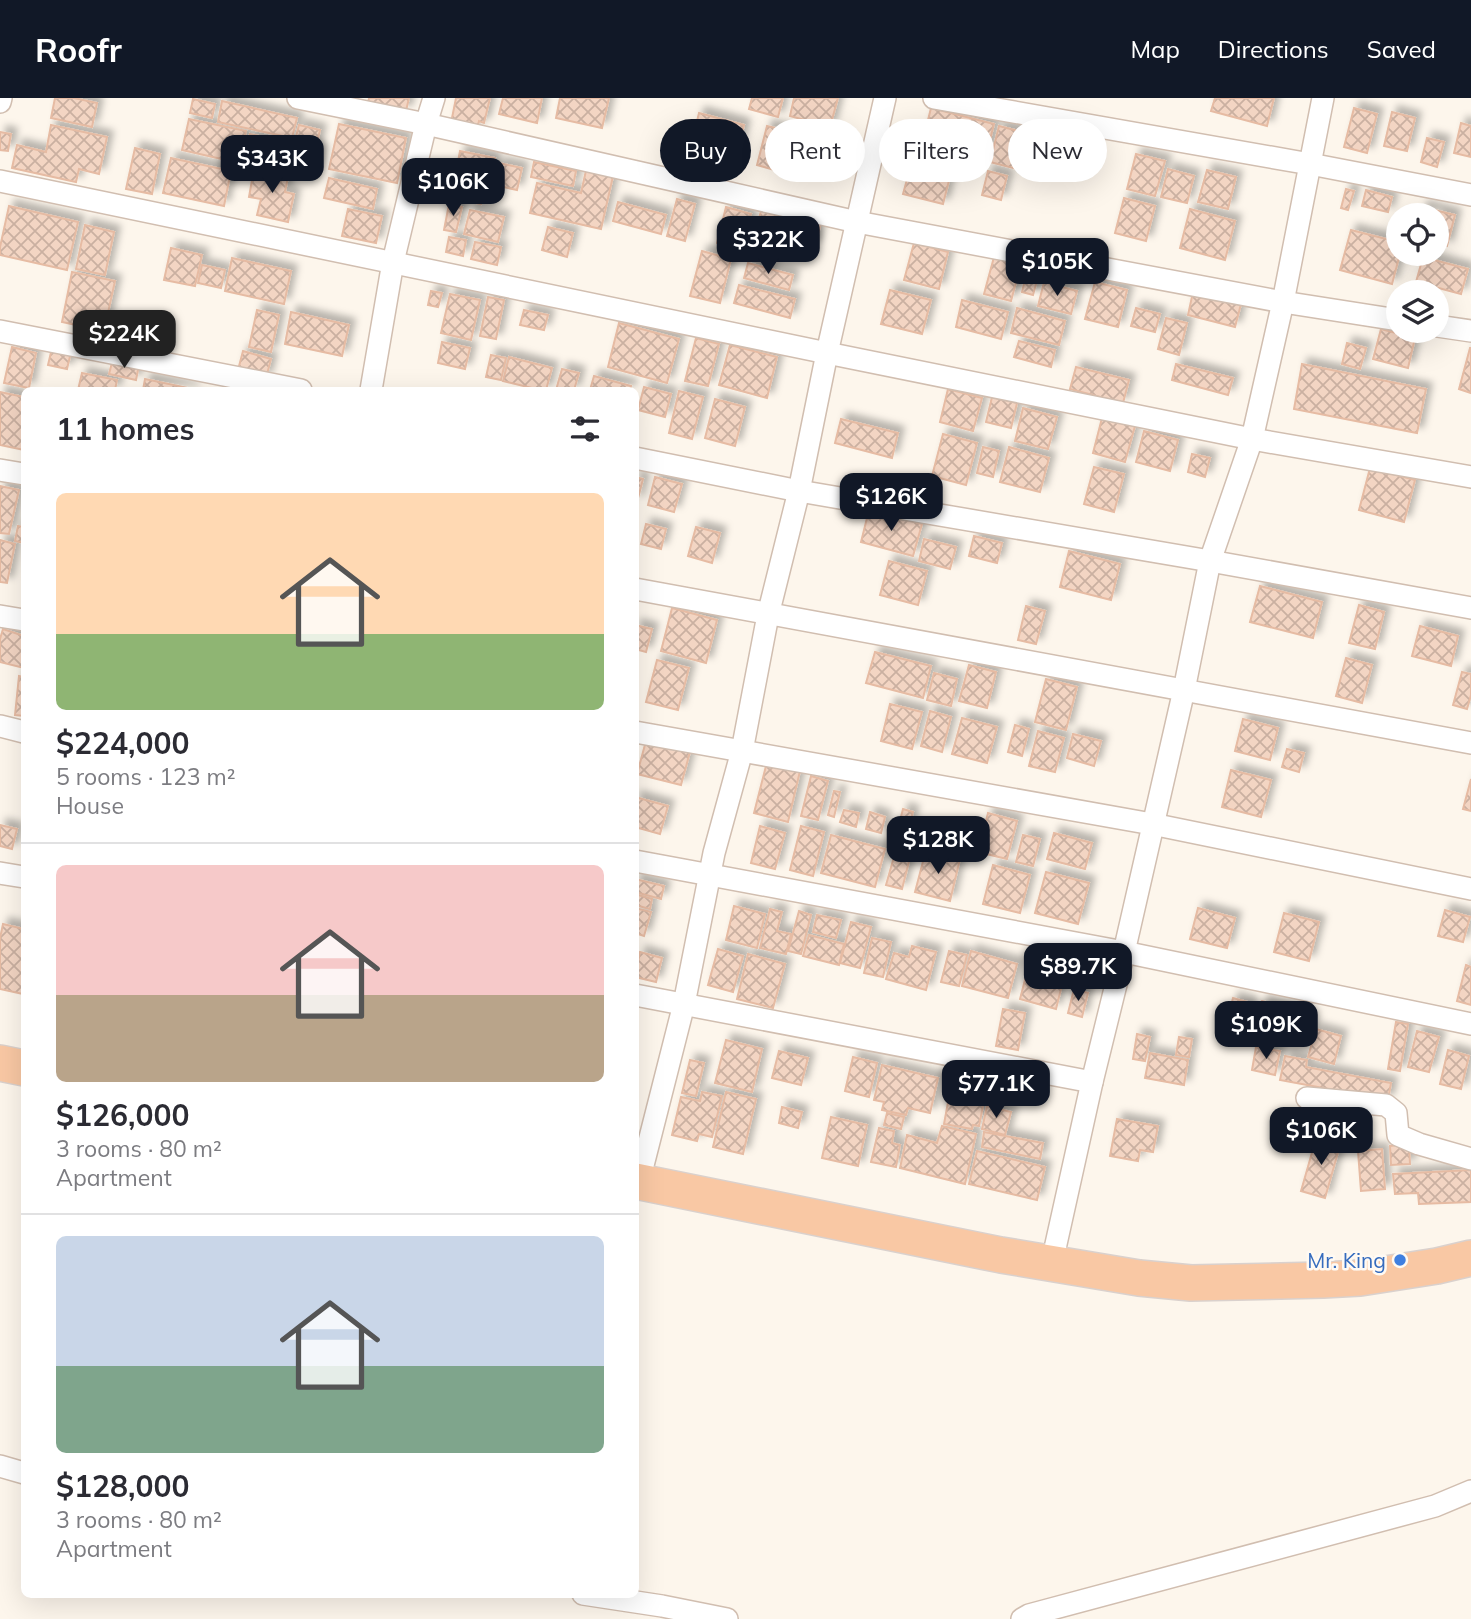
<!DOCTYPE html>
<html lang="en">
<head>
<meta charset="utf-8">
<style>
	:root { --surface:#fff; --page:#f2f2f3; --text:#2b2b33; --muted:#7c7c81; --line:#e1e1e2; --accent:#111827 }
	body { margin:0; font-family:Mulish,sans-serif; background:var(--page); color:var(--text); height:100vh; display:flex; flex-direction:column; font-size:26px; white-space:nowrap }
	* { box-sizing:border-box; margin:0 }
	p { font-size:23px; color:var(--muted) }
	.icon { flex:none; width:38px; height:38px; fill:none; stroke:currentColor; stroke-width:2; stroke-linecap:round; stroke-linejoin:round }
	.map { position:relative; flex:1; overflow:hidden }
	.panel { position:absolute; left:21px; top:289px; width:618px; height:1211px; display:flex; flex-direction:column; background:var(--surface); border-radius:10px; box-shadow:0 7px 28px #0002 }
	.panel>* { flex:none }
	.guide { position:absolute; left:660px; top:21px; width:665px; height:63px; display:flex; gap:14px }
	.tools { position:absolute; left:1386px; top:105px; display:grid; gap:14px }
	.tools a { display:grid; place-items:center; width:63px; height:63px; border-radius:50%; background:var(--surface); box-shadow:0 7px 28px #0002; font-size:35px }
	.price { position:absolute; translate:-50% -60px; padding:0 16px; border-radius:14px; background:var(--accent); color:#fff; font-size:23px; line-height:46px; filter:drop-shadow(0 2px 4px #0008) }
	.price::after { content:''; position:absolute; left:50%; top:42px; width:21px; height:16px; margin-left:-10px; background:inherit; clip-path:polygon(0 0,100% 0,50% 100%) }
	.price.selected { background:#222; color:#fff }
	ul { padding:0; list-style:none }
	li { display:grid; align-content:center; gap:14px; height:371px; padding:0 35px }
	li+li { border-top:2px solid var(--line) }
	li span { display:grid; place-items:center; height:217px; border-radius:10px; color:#555 }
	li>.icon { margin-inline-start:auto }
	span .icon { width:126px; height:126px; fill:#fffc; stroke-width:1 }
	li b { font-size:30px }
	h2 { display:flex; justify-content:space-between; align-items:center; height:84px; padding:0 35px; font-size:30px }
	.tag { padding:0 24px; border-radius:32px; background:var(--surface); box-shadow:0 7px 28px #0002; font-size:24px; line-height:63px }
	.tag.selected { background:var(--accent); color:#fff }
	header { display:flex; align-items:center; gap:42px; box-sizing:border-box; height:98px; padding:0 35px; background:var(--accent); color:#fff }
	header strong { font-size:33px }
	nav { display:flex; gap:38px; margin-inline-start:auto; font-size:24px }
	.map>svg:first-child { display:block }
	.building { fill:url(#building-cross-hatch); stroke:#e6bba3; stroke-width:2; filter:url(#shadow) }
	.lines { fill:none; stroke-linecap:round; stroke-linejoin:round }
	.minor-casing { stroke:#d1beb0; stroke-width:24 }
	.trunk-casing { stroke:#dad1cd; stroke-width:38 }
	.minor { stroke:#fff; stroke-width:21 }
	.trunk { stroke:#f9c8a4; stroke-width:35 }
	.shop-dot { fill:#3f7fe0; stroke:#fffaf3; stroke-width:2.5 }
	.labels { text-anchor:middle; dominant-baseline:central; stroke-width:5; stroke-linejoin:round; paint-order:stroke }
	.shop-label { font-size:21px; fill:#366cbe; stroke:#fffaf3; text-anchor:end }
</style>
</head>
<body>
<header>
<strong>Roofr</strong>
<nav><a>Map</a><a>Directions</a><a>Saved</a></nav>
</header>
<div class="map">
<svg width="1471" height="1521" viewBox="0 0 1471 1521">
	<defs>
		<pattern id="building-cross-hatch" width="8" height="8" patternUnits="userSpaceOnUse" patternTransform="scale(1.75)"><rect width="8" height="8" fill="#f3d5c3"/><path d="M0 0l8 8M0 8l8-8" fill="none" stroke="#cab0a1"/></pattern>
		<filter id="shadow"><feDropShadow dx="6" dy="-6" stdDeviation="3.5" flood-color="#0004"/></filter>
	</defs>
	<rect width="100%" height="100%" fill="#fdf6ec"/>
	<g class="building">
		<polygon points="55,0 74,0 97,5 92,29 51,20"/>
		<polygon points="369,0 409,0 406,13 368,5"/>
		<polygon points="456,0 490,0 484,25 479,23 477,31 451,25"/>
		<polygon points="503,0 542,0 537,25 499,16"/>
		<polygon points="560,0 609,0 602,30 556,20"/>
		<polygon points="752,0 783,0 778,19 749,11"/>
		<polygon points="794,0 838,0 830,29 790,18"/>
		<polygon points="1215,0 1274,0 1267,28 1211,13"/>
		<polygon points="193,1 215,6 212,20 190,15"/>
		<polygon points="222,3 297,20 292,40 218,24"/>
		<polygon points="931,10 994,26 987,54 924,38"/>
		<polygon points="1354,10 1377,16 1367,55 1344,49"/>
		<polygon points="1392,14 1415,20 1407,53 1384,48"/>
		<polygon points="699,15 744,27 734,68 689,56"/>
		<polygon points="189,21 246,33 239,65 182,52"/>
		<polygon points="1461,25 1471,28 1471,59 1454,55"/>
		<polygon points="339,26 406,40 397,85 329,71"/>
		<polygon points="51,27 107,39 99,76 79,71 76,84 12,70 17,47 46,54"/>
		<polygon points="299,27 320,32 316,50 321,52 316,74 245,59 250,36 294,46"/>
		<polygon points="767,28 788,33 778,73 757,67"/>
		<polygon points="999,28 1050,41 1040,77 990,64"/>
		<polygon points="0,34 11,36 8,53 0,52"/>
		<polygon points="800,36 831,44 822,77 791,69"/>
		<polygon points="1427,40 1444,44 1437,69 1421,64"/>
		<polygon points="135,50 160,56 152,96 126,91"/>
		<polygon points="460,53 495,60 490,82 456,74"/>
		<polygon points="914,56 953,67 943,106 903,96"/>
		<polygon points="1136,56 1165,63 1155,98 1127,91"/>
		<polygon points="171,60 231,73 224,108 163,95"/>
		<polygon points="534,64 576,73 573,88 531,79"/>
		<polygon points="499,65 522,70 517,92 494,87"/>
		<polygon points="587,68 614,74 601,131 530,115 537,85 581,95"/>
		<polygon points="254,71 288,79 285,94 294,96 288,124 257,117 261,101 249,99"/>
		<polygon points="1168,71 1194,78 1187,105 1161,99"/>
		<polygon points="1207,72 1236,79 1228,111 1198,104"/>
		<polygon points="988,73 1007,78 1001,102 982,97"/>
		<polygon points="457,78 486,84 481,106 452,100"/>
		<polygon points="329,80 377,91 373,111 324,100"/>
		<polygon points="1346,91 1354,93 1348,112 1341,110"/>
		<polygon points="1366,92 1392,99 1388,114 1362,108"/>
		<polygon points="1124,100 1155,108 1146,143 1115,135"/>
		<polygon points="677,101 695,106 685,143 667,138"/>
		<polygon points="618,104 666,117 661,136 613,123"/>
		<polygon points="449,106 462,109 456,134 444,132"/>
		<polygon points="9,108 78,124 67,172 0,157 0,149"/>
		<polygon points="726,109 751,116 742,151 717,145"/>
		<polygon points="1422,109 1455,117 1447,148 1437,145 1437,117 1420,117"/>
		<polygon points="348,111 382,118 376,145 342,138"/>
		<polygon points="1190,111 1235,123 1225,162 1180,150"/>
		<polygon points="470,112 504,119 498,144 464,136"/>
		<polygon points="761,113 781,118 775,141 755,135"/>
		<polygon points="791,120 820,128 815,149 786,141"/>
		<polygon points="85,127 114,134 105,177 76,171"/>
		<polygon points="548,129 573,135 567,159 542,152"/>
		<polygon points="1351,132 1398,144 1398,156 1400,156 1392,186 1340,172"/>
		<polygon points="449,139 466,142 463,158 446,154"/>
		<polygon points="475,144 501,149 497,167 471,161"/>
		<polygon points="914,145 948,154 939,191 904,182"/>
		<polygon points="171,150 202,157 195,188 164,182"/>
		<polygon points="702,153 731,161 720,205 690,198"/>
		<polygon points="994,159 1021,166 1011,203 984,196"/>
		<polygon points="1423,159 1468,171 1461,196 1416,184"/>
		<polygon points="232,160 291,173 284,206 225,193"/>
		<polygon points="748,165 793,177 789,192 744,180"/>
		<polygon points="1029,165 1041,168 1033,197 1022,194"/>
		<polygon points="202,167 225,172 221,190 198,185"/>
		<polygon points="72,174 115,183 104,233 62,224"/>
		<polygon points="1044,184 1077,193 1071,216 1038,208"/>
		<polygon points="1095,184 1127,192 1118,229 1085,221"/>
		<polygon points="739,187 795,201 790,220 734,205"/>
		<polygon points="890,192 931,202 922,236 881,226"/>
		<polygon points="431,193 442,195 438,209 428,207"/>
		<polygon points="1193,194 1241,206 1235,229 1188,217"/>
		<polygon points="450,196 480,202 471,242 441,235"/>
		<polygon points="488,199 504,202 496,241 480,238"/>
		<polygon points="962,202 1008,214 1001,241 956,229"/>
		<polygon points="1017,210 1065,223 1059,247 1011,235"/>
		<polygon points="1136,210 1160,216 1155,234 1131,228"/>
		<polygon points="257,212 279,217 271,254 249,249"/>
		<polygon points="524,212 548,217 544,232 520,227"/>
		<polygon points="291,214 349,227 342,258 285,246"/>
		<polygon points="1166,220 1187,225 1179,257 1158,251"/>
		<polygon points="619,225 679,241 667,285 608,269"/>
		<polygon points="1381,231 1415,240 1408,270 1373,261"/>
		<polygon points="696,240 719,246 708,288 685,283"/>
		<polygon points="1019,243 1055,252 1051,269 1014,259"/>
		<polygon points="442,244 470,250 465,271 438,265"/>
		<polygon points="1347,245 1366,250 1360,271 1342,266"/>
		<polygon points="730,247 777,259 767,300 719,287"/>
		<polygon points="12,249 36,255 29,290 4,285"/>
		<polygon points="52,250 71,254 67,271 48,267"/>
		<polygon points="1470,250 1471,250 1471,295 1459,291"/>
		<polygon points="243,253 271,261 266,280 238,272"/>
		<polygon points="491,257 506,260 501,282 486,279"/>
		<polygon points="509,259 552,270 546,292 540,292 503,283"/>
		<polygon points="113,261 139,267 136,282 109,276"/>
		<polygon points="1176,266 1233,280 1228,297 1172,282"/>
		<polygon points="1302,266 1426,291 1417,335 1294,311"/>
		<polygon points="1076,269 1129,282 1123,305 1070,291"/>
		<polygon points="562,271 579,275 574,292 556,292"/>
		<polygon points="82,275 117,282 115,292 78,292"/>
		<polygon points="594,278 631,288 630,292 590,292"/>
		<polygon points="145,281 193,291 193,292 143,292"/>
		<polygon points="644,289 671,296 665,319 638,312"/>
		<polygon points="948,291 982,300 973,333 940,324"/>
		<polygon points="679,293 703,299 692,341 669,335"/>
		<polygon points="0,294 24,299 24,352 0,347"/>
		<polygon points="992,299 1017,305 1011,330 986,324"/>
		<polygon points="715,301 745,309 735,348 705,340"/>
		<polygon points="1023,310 1057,319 1048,351 1015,343"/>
		<polygon points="1102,320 1135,328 1125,364 1093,355"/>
		<polygon points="841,321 898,335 892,360 835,345"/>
		<polygon points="1144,333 1178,342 1170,373 1136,364"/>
		<polygon points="943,336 977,345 966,387 932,378"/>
		<polygon points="983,349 999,353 993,379 977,375"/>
		<polygon points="1009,349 1049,360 1040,394 1000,384"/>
		<polygon points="1192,356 1210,360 1205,379 1188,374"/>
		<polygon points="1094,369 1124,376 1114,414 1084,406"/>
		<polygon points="1370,370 1415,382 1404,424 1359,412"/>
		<polygon points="635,379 643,381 637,404 635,403"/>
		<polygon points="655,379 682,386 674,414 648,407"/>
		<polygon points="0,388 19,392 9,436 0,435"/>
		<polygon points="869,412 922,426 913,458 861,444"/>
		<polygon points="646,426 666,431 661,451 641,446"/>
		<polygon points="18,428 24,429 24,445 15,443"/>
		<polygon points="696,429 720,435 712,465 688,458"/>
		<polygon points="974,438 1002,445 997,465 969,458"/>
		<polygon points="924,441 956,449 950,471 919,463"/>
		<polygon points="0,442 15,446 7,485 0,484"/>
		<polygon points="1069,453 1120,466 1111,502 1060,489"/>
		<polygon points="889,463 927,473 918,507 880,497"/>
		<polygon points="1260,488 1322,504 1313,540 1250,524"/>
		<polygon points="1359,507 1384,514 1375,551 1349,545"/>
		<polygon points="1026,508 1045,513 1036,546 1018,542"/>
		<polygon points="672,510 717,522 706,565 661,553"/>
		<polygon points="635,527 652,531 646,554 635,551"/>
		<polygon points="1420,528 1458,538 1451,568 1412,558"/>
		<polygon points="3,531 24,538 24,570 0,564 0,541"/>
		<polygon points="875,554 931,568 923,600 866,585"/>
		<polygon points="1346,560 1372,567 1362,605 1336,598"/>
		<polygon points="657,562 689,570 678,612 646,604"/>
		<polygon points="969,567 996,574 987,610 959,603"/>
		<polygon points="1462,574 1471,576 1471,597 1467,611 1453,607"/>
		<polygon points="934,575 957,581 951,608 927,602"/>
		<polygon points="19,578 24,579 24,618 15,617"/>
		<polygon points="1046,581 1077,589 1066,632 1035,624"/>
		<polygon points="890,606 922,614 912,651 881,643"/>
		<polygon points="930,613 951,619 942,654 921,648"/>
		<polygon points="962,620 997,629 987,665 952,656"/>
		<polygon points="1243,621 1278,630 1270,662 1235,653"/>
		<polygon points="1015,627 1029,631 1022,658 1008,654"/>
		<polygon points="1038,633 1064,640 1055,674 1029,668"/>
		<polygon points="1073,636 1101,643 1094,668 1067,660"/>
		<polygon points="646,643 690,654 681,687 637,676"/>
		<polygon points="1287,651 1304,655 1299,674 1282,669"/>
		<polygon points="767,664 800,673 788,724 754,715"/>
		<polygon points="1231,672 1271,682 1261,719 1222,709"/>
		<polygon points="811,678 828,683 818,722 801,718"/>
		<polygon points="1471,681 1471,713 1463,711"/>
		<polygon points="834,693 840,694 834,719 828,717"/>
		<polygon points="635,699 668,708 660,736 635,729"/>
		<polygon points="903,711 913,714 907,737 897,734"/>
		<polygon points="844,712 859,715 856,729 840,724"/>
		<polygon points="870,714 885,719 881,735 866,731"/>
		<polygon points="988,715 1017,723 1007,761 978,754"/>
		<polygon points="0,727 17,731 12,751 0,748"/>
		<polygon points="760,728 785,735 775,771 751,765"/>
		<polygon points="801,728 824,734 813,778 790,772"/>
		<polygon points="1054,735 1092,745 1085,771 1047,761"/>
		<polygon points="831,737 885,751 875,789 821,775"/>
		<polygon points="1023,737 1040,741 1033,768 1016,764"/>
		<polygon points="897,748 912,752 902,791 886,787"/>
		<polygon points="926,752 960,761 950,803 915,794"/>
		<polygon points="993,767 1030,777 1020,815 983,806"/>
		<polygon points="1046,774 1089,785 1078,826 1035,815"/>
		<polygon points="635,781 664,788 661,801 635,794"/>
		<polygon points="635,796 652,801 650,811 635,807"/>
		<polygon points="734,808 765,816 757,850 726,842"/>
		<polygon points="635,810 651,814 644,838 635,835"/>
		<polygon points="1198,810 1235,820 1227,850 1190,841"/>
		<polygon points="770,811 782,814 777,833 791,836 786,856 760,850"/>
		<polygon points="1445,812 1470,819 1463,844 1438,838"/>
		<polygon points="799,813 811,817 801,856 788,853"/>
		<polygon points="1284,815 1319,824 1309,863 1274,854"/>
		<polygon points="817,817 841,822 836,840 813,834"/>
		<polygon points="851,824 871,829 860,870 840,865"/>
		<polygon points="3,826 24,831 24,889 23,896 0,891 0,840"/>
		<polygon points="809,837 844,846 839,867 803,858"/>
		<polygon points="872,840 891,844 883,879 864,875"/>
		<polygon points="912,848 936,854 926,892 886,881 894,855 909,859"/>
		<polygon points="718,851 743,858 733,894 708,887"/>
		<polygon points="949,853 967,857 959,888 941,884"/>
		<polygon points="971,853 1017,866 1008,900 962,888"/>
		<polygon points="640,854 662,860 656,884 635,879"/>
		<polygon points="748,856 785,866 773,910 737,901"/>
		<polygon points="1466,867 1471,869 1471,907 1457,903"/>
		<polygon points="1028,870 1064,879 1056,911 1020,901"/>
		<polygon points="1074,891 1088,895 1082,919 1068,915"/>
		<polygon points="1233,900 1251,905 1244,932 1226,927"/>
		<polygon points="1262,903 1302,914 1295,944 1254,934"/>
		<polygon points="1003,911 1025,915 1018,952 996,948"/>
		<polygon points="1396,924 1408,926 1400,973 1388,971"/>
		<polygon points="1316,931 1341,938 1334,966 1308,959"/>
		<polygon points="1417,933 1439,939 1429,974 1408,969"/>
		<polygon points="1137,936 1150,939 1145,963 1133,961"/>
		<polygon points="1179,939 1192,941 1189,959 1176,957"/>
		<polygon points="726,942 762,951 752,994 715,985"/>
		<polygon points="1256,949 1280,953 1275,977 1252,972"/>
		<polygon points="1448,952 1469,958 1461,991 1440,986"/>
		<polygon points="779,953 808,960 801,987 772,980"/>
		<polygon points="1150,955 1188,962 1184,987 1145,980"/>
		<polygon points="1285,958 1307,962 1306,969 1391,985 1388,1002 1280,982"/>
		<polygon points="853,959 877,965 869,999 845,993"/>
		<polygon points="690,962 704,965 696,998 682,995"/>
		<polygon points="882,967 938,980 930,1015 908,1010 906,1017 882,1012 884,1004 874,1002"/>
		<polygon points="953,977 970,981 968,994 979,997 978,1002 984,1003 979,1028 973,1027 972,1031 944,1026"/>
		<polygon points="702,994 722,998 712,1039 699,1036 697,1043 672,1037 681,999 700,1003"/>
		<polygon points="726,994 756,1001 743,1056 713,1049"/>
		<polygon points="987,1008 1011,1014 1005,1037 982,1031"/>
		<polygon points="782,1009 802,1014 798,1030 779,1025"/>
		<polygon points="887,1015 904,1019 901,1031 884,1027"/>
		<polygon points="831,1019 867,1027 858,1068 822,1060"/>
		<polygon points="1117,1021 1158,1028 1153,1054 1140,1052 1138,1063 1110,1058"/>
		<polygon points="942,1028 976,1036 965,1086 900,1070 907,1037 937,1045"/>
		<polygon points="879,1030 894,1033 892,1045 900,1047 896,1069 871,1064"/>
		<polygon points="984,1034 1043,1045 1040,1061 982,1049"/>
		<polygon points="1317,1037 1341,1044 1325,1100 1301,1093"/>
		<polygon points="1409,1046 1410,1066 1391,1067 1390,1048"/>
		<polygon points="1382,1051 1385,1091 1361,1093 1358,1053"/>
		<polygon points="977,1053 1045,1069 1037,1102 969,1086"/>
		<polygon points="1471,1072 1471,1104 1419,1106 1418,1095 1395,1096 1393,1076"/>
	</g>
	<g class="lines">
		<g class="minor-casing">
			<g id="minor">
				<polyline points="298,0 426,26 857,124 1283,204 1398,222"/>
				<polyline points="934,0 1310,66 1471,97"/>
				<polyline points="0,4 1,0"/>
				<polyline points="0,83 827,255 1252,341 1471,379"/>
				<polyline points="1437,228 1471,233"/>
				<polyline points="0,233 301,292"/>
				<polyline points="371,292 393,164 426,26 434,0"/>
				<polyline points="635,360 799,393 1210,463 1471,510"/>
				<polyline points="0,372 24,376"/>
				<polyline points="635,491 1471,645"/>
				<polyline points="0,518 24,522"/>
				<polyline points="0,628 24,634"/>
				<polyline points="635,634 1152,726 1471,791"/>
				<polyline points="635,763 1124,854 1471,926"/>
				<polyline points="0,775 24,779"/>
				<polyline points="635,897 1092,984"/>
				<polyline points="1307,1000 1386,1007 1396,1015 1398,1037 1419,1046 1471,1061"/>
				<polyline points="639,1083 684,906 714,755 742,653 768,517 799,393 827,255 885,0"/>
				<polyline points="1052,1164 1092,984 1124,854 1184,592 1210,463 1252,341 1283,204 1323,0"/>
				<polyline points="0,1368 24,1375"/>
				<polyline points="583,1496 662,1508 727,1521"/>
				<polyline points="1022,1521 1029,1517 1435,1408 1471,1393"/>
			</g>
		</g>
		<g class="trunk-casing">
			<g id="trunk">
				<polyline points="0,965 24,970"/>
				<polyline points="635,1083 1001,1157 1139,1180 1191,1185 1323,1182 1360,1180 1437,1168 1471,1160"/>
			</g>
		</g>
		<use href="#minor" class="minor"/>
		<use href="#trunk" class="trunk"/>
	</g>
	<circle class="shop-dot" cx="1400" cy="1162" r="7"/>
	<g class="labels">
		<g class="shop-label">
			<text x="1386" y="1162">Mr. King</text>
		</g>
	</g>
</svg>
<div class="tools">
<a><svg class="icon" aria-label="locate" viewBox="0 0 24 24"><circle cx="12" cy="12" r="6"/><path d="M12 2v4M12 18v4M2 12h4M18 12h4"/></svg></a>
<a><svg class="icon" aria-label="layers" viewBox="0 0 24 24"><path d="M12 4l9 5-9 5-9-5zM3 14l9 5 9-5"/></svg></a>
</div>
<b class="price" style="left:272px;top:97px">$343K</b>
<b class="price" style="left:453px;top:120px">$106K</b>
<b class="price" style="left:768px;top:178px">$322K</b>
<b class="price" style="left:1057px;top:200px">$105K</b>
<b class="price selected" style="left:124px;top:272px">$224K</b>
<b class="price" style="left:891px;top:435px">$126K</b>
<b class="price" style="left:938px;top:778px">$128K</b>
<b class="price" style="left:1078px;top:905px">$89.7K</b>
<b class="price" style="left:1266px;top:963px">$109K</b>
<b class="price" style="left:996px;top:1022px">$77.1K</b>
<b class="price" style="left:1321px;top:1069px">$106K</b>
<div class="guide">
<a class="tag selected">Buy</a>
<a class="tag">Rent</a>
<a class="tag">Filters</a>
<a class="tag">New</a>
</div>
<section class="panel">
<h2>11 homes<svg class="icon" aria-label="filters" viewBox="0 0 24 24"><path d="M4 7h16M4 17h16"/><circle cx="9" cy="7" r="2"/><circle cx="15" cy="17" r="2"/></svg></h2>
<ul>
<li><span style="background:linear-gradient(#ffd9b3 65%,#8fb573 0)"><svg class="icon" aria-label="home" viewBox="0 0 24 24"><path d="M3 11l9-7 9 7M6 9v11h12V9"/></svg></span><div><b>$224,000</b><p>5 rooms · 123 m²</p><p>House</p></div></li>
<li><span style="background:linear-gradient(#f6c9c9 60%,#b9a48a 0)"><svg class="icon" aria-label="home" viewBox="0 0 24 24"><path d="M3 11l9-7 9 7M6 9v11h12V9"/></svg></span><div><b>$126,000</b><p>3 rooms · 80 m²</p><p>Apartment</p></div></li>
<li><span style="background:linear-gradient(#c9d6e8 60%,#7fa58c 0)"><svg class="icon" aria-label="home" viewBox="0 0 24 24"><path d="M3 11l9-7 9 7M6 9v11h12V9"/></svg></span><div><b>$128,000</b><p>3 rooms · 80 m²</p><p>Apartment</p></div></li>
</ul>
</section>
</div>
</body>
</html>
